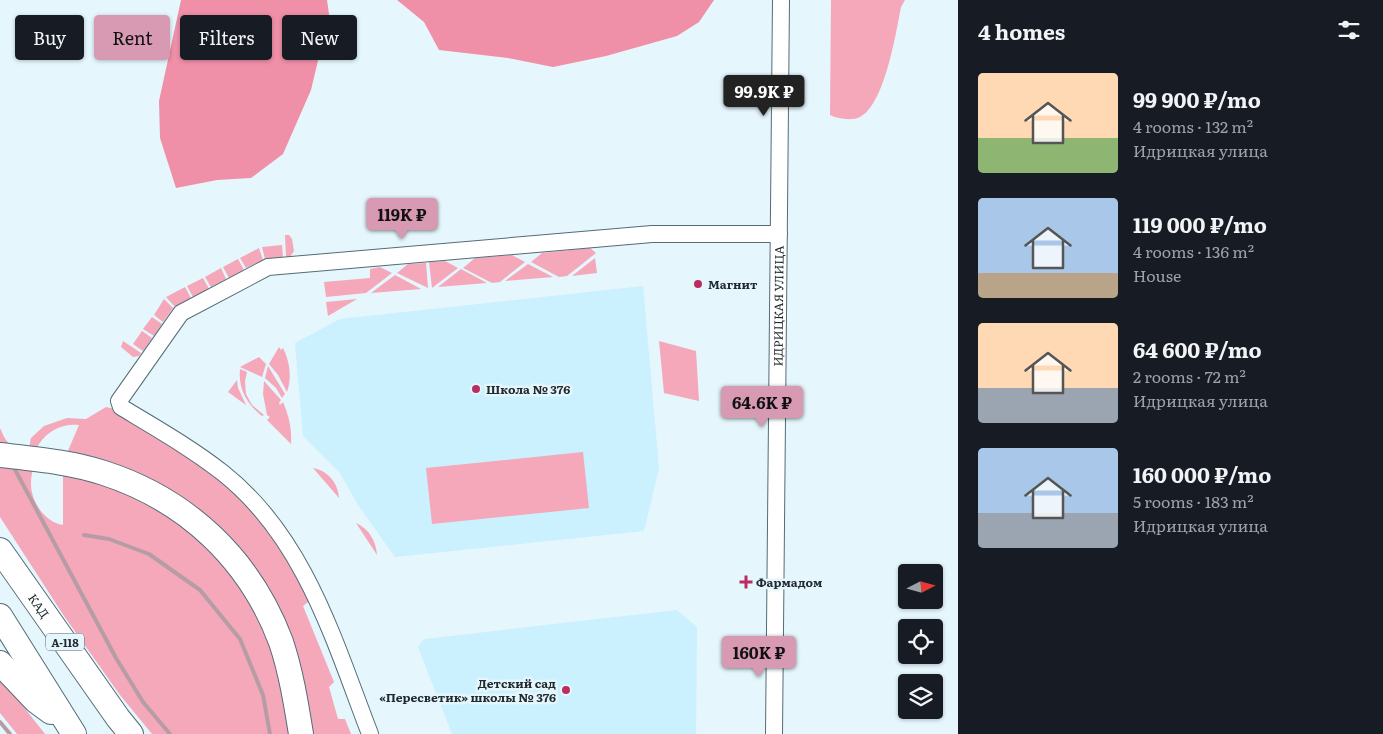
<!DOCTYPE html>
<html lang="en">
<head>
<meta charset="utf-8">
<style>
	:root { --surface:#171b24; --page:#20242c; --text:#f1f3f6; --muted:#9ea1a6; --accent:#d89ab3 }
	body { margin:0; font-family:Literata,serif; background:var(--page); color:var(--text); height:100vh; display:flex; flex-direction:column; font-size:19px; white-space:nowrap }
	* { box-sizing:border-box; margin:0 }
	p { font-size:16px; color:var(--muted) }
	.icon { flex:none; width:28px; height:28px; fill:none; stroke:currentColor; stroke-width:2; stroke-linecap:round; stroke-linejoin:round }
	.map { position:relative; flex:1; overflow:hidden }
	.sheet { display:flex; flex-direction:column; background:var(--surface); width:425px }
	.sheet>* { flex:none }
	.banner { position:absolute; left:15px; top:15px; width:475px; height:45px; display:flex; gap:10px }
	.needle { width:32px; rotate:84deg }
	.tools { position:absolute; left:898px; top:564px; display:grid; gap:10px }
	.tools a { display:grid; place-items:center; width:45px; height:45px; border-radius:5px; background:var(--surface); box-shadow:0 1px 4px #0004; font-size:25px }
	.price { position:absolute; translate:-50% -42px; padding:0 11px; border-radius:5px; background:var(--accent); color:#111; font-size:16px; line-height:32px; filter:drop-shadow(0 1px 2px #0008) }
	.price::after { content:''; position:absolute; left:50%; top:30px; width:15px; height:11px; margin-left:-8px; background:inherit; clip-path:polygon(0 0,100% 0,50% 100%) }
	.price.active { background:#222; color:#fff }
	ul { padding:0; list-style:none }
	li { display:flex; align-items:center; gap:15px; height:125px; padding:0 20px }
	li span { display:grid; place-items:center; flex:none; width:140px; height:100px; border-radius:5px; color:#555 }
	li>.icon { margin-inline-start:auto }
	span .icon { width:60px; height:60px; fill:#fffc; stroke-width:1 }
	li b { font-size:21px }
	h2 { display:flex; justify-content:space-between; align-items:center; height:60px; padding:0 20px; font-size:21px }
	.tag { padding:0 18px; border-radius:5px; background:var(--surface); box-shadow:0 1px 4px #0004; font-size:18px; line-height:45px }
	.tag.active { background:var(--accent); color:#111 }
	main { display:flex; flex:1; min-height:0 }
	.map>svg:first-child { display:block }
	.built { fill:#cbf0fe }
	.green { fill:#f4a8ba }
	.forest { fill:#ef8fa8 }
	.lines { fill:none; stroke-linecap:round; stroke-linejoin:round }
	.stream { stroke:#b69da5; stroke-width:4 }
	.minor-casing { stroke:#536c75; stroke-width:18 }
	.highway-casing { stroke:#536c75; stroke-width:26 }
	.minor { stroke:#fff; stroke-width:16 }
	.highway { stroke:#fff; stroke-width:24 }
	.poi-dot { fill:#ba2d61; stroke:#e5f6fd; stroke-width:2 }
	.labels { text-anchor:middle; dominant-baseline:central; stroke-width:5; stroke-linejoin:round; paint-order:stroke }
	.shield { fill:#e5f6fd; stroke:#5b686d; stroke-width:1 }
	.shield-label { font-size:11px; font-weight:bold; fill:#202b2f }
	.poi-label { font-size:12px; font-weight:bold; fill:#202b2f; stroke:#e5f6fd; text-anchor:start }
	.street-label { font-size:12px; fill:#202b2f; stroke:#e5f6fd }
</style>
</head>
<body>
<main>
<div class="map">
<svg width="958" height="734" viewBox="0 0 958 734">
	<rect width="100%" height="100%" fill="#e5f6fd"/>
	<g class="built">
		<polygon points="643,286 659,468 644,531 395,557 358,505 340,473 303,436 295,343 340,319"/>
		<polygon points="677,610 697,627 696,734 452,734 418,647 424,639"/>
	</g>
	<g class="green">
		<path d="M831 0H905L901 7C896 32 885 104 860 117 852 121 838 119 830 115Z"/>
		<polygon points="285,235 289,235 292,239 294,251 290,257 286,257"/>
		<polygon points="282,245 283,257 265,259 262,247"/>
		<polygon points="259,248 263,260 246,268 240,258"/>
		<polygon points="590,248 596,253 567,276 559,277 531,262 542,253"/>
		<polygon points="512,255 525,262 500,282 492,283 463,268 475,258"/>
		<polygon points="595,258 597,273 572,276"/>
		<polygon points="238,259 244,270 229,278 223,267"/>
		<polygon points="445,261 458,268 432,288 429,262"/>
		<polygon points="426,263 428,288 397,273 408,264"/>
		<polygon points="528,264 553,277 505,281"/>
		<polygon points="380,267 392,273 366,293 326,297 324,282 370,278 370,269"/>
		<polygon points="221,268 226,279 211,287 205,277"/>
		<polygon points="461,269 487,283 438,287"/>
		<polygon points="395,275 421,289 371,293"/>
		<polygon points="203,278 209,289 193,297 187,286"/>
		<polygon points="185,287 191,298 175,307 166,297"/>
		<polygon points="164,299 173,308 163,322 154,315"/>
		<polygon points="357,299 328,316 326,302"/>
		<polygon points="152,317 162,324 154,336 143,329"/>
		<polygon points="142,331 152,338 143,351 133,344"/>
		<polygon points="123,341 141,353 139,356 133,357 121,347"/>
		<polygon points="659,341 696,351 699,401 664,393"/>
		<path d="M279 347 281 350 283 348C290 362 292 378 287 392L278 375 269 364Z"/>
		<polygon points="259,357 266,364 262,377 240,367"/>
		<polygon points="268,366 285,394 282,398 276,388 265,378"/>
		<path d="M240 369 247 372 245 381 246 394 252 405 264 415 262 416C247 404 238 389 240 369Z"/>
		<polygon points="237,380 238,388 246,405 228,392"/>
		<path d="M264 381 281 400 279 403 280 405 283 402C289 416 292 429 291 444L267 420 270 417 267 415 263 394Z"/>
		<path d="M106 407 119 410C168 442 222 473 261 519 281 543 296 572 312 599L303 606 334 682 329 687 338 719H345L351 734H309C306 710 304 686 298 663 277 583 220 514 147 477 122 465 94 459 67 453L79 425C64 423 48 430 39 444 36 448 36 457 35 462 33 469 31 475 31 482 30 500 44 522 63 525V471H66L107 480 132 489 182 519 219 551 233 567 260 607 276 644 289 689 295 734H152L120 695 64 616 0 517V428L4 437 25 467 31 438 44 426 67 418 86 419Z"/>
		<polygon points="583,452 589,508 432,524 426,468"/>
		<path d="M313 468C328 471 338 483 339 498Z"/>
		<path d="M356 523C369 529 376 541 377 555Z"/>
		<polygon points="0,677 45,734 17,734 0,713"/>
	</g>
	<g class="forest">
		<polygon points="181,0 327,0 329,14 311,90 283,154 251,178 217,180 176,188 160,138 159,101"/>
		<polygon points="397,0 714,0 699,22 677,36 606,56 553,67 508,58 439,50 424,22"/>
	</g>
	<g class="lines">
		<g class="stream">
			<polyline points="12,464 116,658 143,702 170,734"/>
			<polyline points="84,535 109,539 149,554 200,590 240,639 263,695 270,734"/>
			<polyline points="0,722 10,734"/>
		</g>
		<g class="minor-casing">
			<g id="minor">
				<path d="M370 734C334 641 305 538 223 473 191 448 156 428 121 407L119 401 181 313 268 267 652 234H779"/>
				<path id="s1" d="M774 734 781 0"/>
			</g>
		</g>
		<g class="highway-casing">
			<g id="highway">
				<path d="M0 455C35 459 71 462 104 473 187 500 250 559 281 642 291 672 296 703 301 734"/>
				<path id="s2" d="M0 550 118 718 131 734"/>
				<polyline points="0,616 74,734"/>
				<polyline points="0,663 36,701 51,712"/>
			</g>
		</g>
		<use href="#minor" class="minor"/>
		<use href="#highway" class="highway"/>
	</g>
	<g class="poi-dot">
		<circle cx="698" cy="284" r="5"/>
		<circle cx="476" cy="389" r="5"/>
		<path d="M743.5 574.5h5v5h5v5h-5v5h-5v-5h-5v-5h5z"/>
		<circle cx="566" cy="690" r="5"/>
	</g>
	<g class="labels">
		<rect class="shield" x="46" y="633.5" width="38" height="17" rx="4"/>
		<g class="shield-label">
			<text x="65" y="642">А-118</text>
		</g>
		<g class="poi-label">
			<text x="708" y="284">Магнит</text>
			<text x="486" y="389">Школа № 376</text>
			<text x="756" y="582">Фармадом</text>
			<text x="556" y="683" text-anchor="end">Детский сад<tspan x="556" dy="14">«Пересветик» школы № 376</tspan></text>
		</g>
		<g class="street-label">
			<text stroke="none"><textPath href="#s1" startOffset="428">ИДРИЦКАЯ УЛИЦА</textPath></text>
			<text stroke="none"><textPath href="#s2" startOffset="68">КАД</textPath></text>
		</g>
	</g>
</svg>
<div class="tools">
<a><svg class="needle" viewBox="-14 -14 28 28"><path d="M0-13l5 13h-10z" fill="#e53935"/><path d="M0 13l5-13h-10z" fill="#9ea1a6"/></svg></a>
<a><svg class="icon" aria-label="locate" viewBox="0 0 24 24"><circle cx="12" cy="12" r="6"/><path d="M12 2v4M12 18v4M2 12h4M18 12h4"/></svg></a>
<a><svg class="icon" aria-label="layers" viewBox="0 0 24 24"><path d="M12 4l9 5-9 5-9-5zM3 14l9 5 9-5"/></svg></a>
</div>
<b class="price active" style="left:764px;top:117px">99.9K ₽</b>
<b class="price" style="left:402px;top:240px">119K ₽</b>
<b class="price" style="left:762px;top:428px">64.6K ₽</b>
<b class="price" style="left:759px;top:678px">160K ₽</b>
<div class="banner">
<a class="tag">Buy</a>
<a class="tag active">Rent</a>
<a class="tag">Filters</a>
<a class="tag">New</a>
</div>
</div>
<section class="sheet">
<h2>4 homes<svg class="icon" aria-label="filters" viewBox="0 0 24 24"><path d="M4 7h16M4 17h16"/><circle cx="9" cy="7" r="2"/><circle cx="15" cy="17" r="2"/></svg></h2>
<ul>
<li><span style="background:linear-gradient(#ffd9b3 65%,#8fb573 0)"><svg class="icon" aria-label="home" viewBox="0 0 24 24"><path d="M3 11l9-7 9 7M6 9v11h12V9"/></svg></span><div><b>99 900 ₽/mo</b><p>4 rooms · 132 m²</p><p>Идрицкая улица</p></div></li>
<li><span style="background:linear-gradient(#a9c7e8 75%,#b9a48a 0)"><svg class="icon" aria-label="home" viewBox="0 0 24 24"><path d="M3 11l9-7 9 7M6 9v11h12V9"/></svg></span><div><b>119 000 ₽/mo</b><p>4 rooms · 136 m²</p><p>House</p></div></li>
<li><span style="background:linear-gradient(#ffd9b3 65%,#9aa5b1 0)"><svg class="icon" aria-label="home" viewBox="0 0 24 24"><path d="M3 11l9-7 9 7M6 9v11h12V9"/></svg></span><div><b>64 600 ₽/mo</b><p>2 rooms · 72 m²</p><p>Идрицкая улица</p></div></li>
<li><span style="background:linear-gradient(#a9c7e8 65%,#9aa5b1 0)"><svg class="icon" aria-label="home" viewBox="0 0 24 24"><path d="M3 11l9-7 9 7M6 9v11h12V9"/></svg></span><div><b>160 000 ₽/mo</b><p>5 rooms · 183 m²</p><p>Идрицкая улица</p></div></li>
</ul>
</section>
</main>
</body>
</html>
